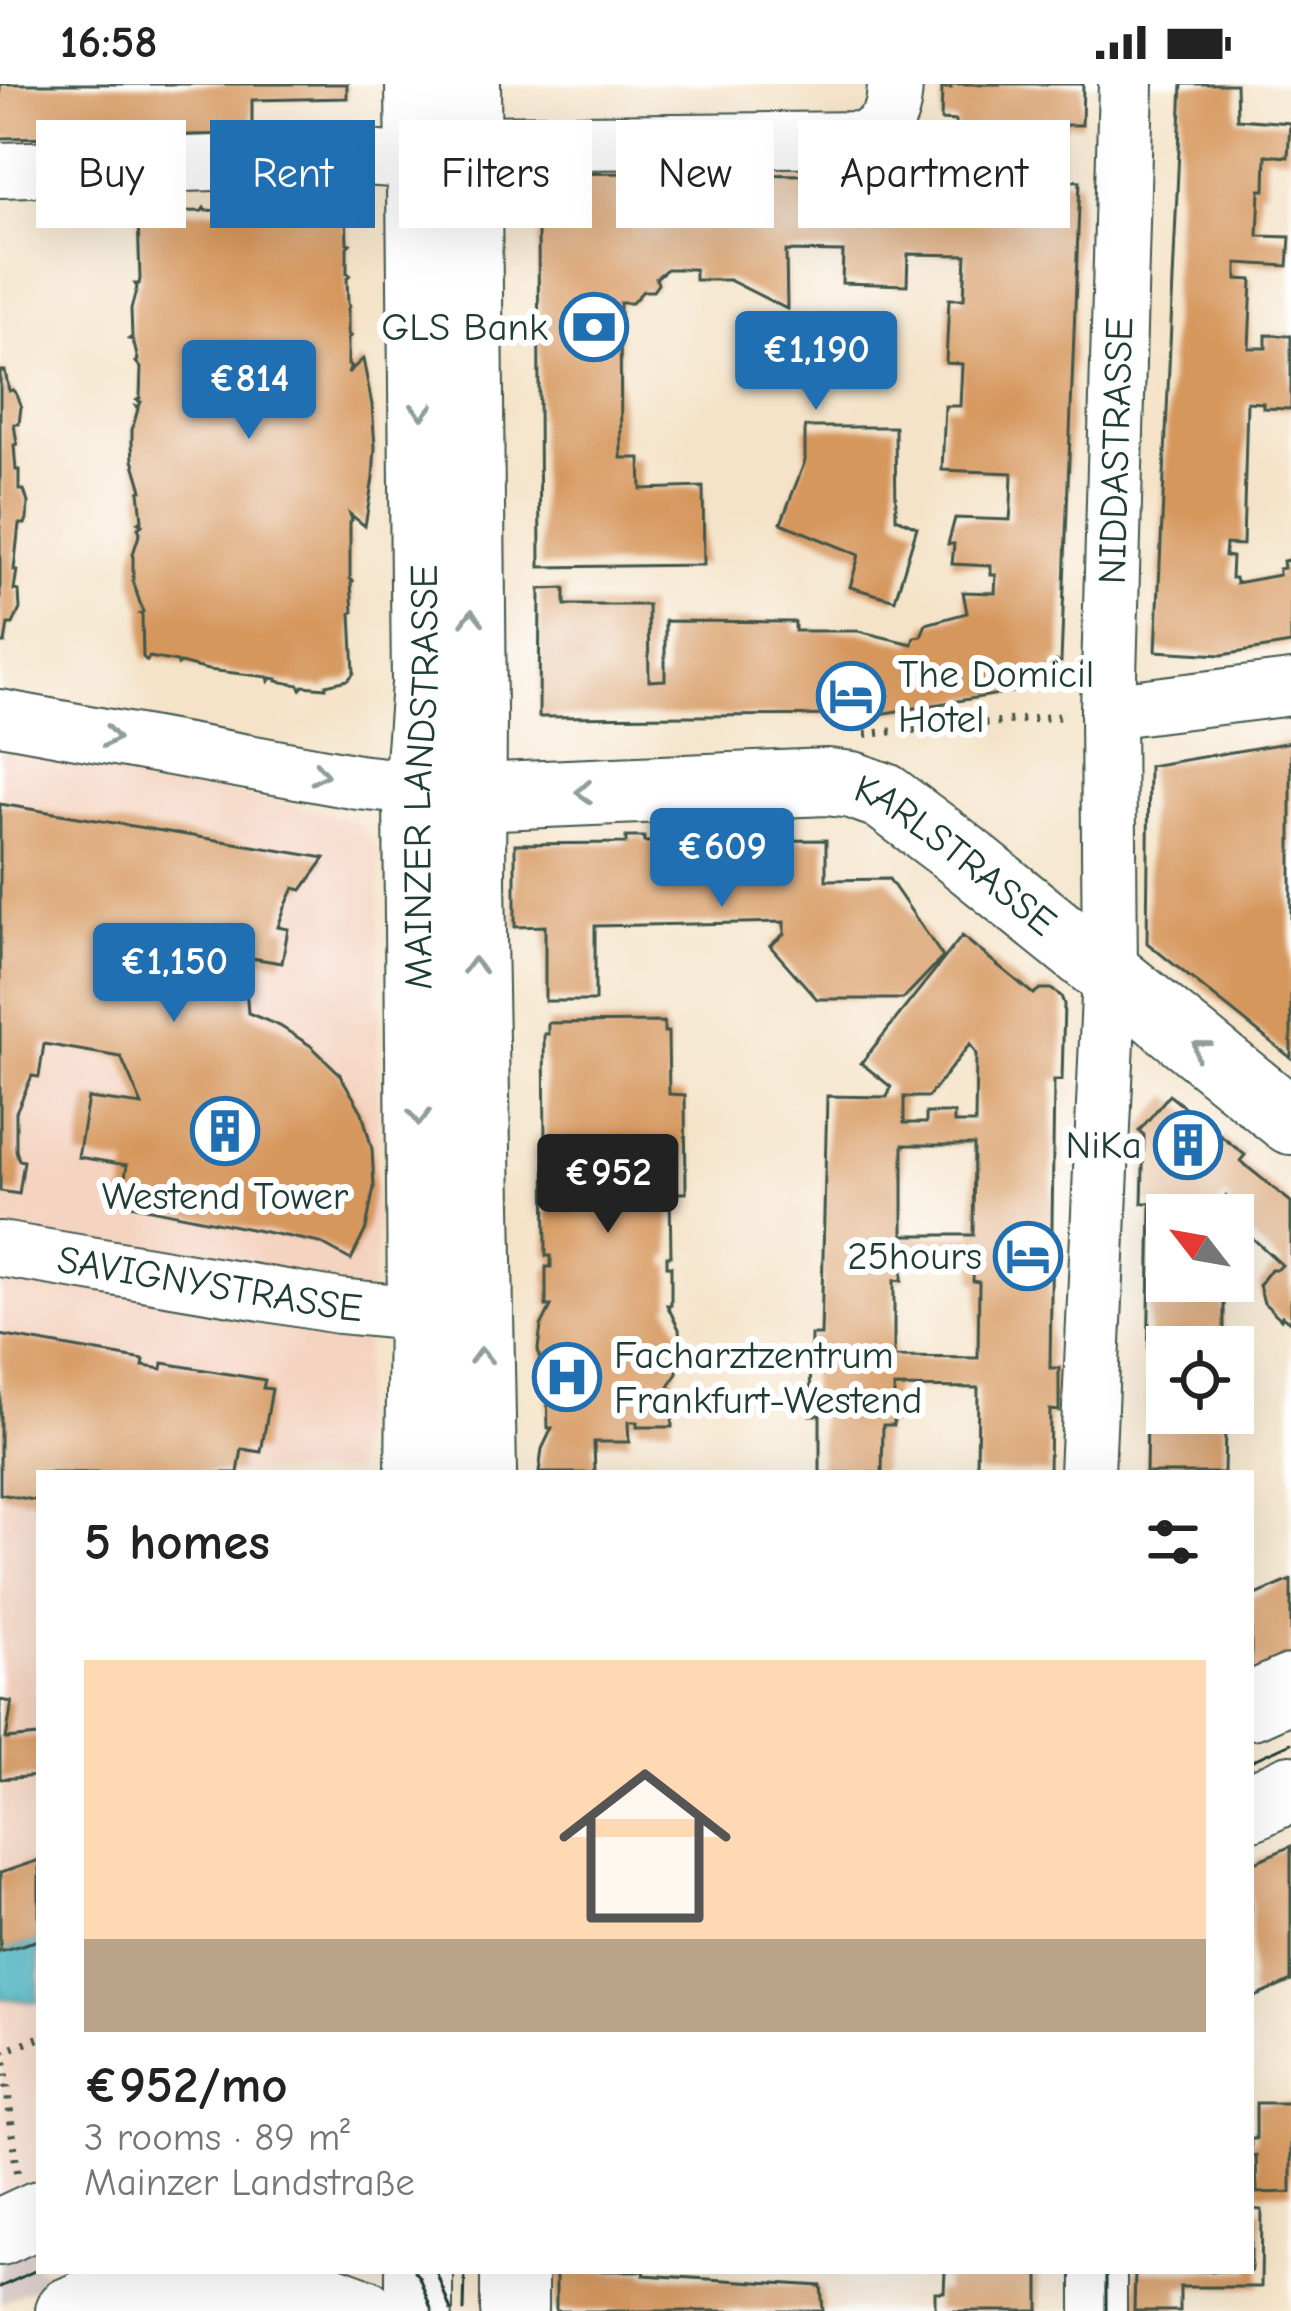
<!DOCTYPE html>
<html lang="en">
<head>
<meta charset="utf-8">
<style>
	:root { --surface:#fff; --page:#f2f2f2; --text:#222; --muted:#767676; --accent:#1f6fb2 }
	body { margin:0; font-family:"Comic Neue",sans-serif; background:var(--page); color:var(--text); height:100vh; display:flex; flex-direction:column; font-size:45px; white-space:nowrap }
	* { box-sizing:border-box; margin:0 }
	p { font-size:39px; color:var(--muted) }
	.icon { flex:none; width:66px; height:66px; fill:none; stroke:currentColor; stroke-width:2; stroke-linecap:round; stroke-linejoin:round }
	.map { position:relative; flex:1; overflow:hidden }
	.drawer { position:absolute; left:36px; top:1386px; width:1218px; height:804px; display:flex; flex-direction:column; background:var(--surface); border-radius:0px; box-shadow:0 12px 48px #0002 }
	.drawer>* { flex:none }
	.top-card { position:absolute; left:36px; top:36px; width:1221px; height:108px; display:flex; gap:24px }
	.needle { width:78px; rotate:301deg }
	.buttons { position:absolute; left:1146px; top:1110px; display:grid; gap:24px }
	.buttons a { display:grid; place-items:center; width:108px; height:108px; border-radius:0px; background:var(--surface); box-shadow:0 12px 48px #0002; font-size:60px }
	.price { position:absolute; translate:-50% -102px; padding:0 27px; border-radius:12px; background:var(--accent); color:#fff; font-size:39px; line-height:78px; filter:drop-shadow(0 3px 6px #0008) }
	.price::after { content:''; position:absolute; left:50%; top:72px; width:36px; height:27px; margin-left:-18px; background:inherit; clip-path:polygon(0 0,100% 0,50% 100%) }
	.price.on { background:#222; color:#fff }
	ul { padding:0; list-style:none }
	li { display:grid; align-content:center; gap:24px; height:636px; padding:0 48px }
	li span { display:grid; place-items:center; height:372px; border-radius:0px; color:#555 }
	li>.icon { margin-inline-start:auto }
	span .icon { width:216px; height:216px; fill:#fffc; stroke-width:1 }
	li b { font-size:51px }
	h2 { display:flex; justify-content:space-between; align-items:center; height:144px; padding:0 48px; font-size:51px }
	.tag { padding:0 42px; border-radius:0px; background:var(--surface); box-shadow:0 12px 48px #0002; font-size:42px; line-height:108px }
	.tag.on { background:var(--accent); color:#fff }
	.status { display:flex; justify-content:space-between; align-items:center; height:84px; padding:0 60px; background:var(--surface); direction:ltr }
	.status svg { height:33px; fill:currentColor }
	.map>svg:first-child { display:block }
	.built { fill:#f4d3c0 }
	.industrial { fill:#d0c0bc }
	.water { fill:#47b5c2; stroke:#33797b; stroke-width:3 }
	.building { fill:#d6975d; fill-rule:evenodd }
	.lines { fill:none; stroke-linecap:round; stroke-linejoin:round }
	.minor-casing { stroke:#3f564a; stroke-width:58 }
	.major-casing { stroke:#3f564a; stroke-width:70 }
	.path { stroke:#3f564a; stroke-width:8; stroke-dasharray:3 9; stroke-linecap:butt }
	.minor { stroke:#fff; stroke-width:54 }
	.major { stroke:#fff; stroke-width:66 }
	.tram { stroke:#1f3d34; stroke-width:3 }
	.oneway { stroke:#8f9e9a }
	.labels { text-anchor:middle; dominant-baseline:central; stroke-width:12; stroke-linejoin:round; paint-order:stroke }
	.poi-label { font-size:39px; fill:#1f3d34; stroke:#fff; text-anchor:end }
	.street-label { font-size:39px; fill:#1f3d34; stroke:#fff }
</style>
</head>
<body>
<div class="status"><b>16:58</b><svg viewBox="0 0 49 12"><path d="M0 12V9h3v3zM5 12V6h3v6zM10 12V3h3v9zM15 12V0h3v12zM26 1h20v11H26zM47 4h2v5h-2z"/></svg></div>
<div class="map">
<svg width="1291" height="2227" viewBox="0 0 1291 2227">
	<rect width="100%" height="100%" fill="#fff"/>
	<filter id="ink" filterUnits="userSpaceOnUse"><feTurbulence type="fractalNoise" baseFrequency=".00833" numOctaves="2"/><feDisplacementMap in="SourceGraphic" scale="24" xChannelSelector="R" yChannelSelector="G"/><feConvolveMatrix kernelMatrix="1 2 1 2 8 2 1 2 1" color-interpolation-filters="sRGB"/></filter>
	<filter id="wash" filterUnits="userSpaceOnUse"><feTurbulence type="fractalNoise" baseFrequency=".004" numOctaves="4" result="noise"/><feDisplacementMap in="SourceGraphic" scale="48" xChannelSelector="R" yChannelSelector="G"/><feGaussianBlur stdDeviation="2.7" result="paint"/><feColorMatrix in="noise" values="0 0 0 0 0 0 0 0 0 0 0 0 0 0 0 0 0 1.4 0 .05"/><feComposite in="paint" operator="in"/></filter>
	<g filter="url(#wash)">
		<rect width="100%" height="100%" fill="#f4e3c8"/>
		<polygon class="built" points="0,658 356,736 379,770 377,1145 353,1389 39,1389 39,2096 0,2117"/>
		<polygon class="industrial" points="39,2154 39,2187 73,2187 0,2219 0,2172"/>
		<polygon class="water" points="39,1856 39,1918 1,1914 0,1867"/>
		<g id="blocks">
			<g class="building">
				<polygon points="0,0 347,0 347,14 252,16 252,50 0,54"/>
				<polygon points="951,0 1083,0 1082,41 1066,41 1063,56 1062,96 1080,97 1061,578 1056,577 1054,601 873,631 539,633 540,505 565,504 565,521 648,521 649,597 665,596 665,537 795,538 795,547 858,547 912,560 914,553 921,552 926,540 967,529 963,508 995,509 996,491 991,491 991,482 952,480 954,460 948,460 955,434 1010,436 1011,422 1012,389 942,386 945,322 960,322 962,280 946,279 949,215 964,215 966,171 908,170 907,201 842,199 843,168 786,167 787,225 729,196 695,196 695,185 667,185 656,194 658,200 653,207 643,207 632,219 620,219 621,374 640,374 641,405 703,403 704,481 540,483 538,142 530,118 538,115 538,90 638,89 661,82 663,89 956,93 956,37 941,36 942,4 951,4"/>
				<polygon points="1182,0 1236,0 1237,35 1290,39 1288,73 1266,71 1265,106 1260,106 1258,152 1290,153 1288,182 1237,179 1237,195 1252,196 1249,264 1266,264 1266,251 1291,252 1291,325 1263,324 1263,319 1247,318 1243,461 1226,460 1225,472 1232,473 1231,494 1235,494 1236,499 1279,491 1279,485 1284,484 1283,477 1288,476 1291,486 1291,560 1222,571 1156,567"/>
				<polygon points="308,117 346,125 347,159 350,160 347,163 347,189 350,191 347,194 348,220 350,222 348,224 348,250 351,252 348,254 348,281 351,282 348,289 363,275 372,321 375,363 373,394 365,442 350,430 352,436 350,438 350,495 353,497 351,499 353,528 351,529 354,589 348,596 326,601 326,604 303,602 301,605 299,601 277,597 277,595 271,594 269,597 268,593 208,586 180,579 178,581 177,578 149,573 147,577 143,573 142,531 140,530 143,528 133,498 133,470 140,448 138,444 142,441 138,438 142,436 139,407 142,406 133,376 132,359 132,346 138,325 136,322 139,322 141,318 137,316 140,314 141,284 136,278 138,276 133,256 129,255 132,253 131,225 137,203 135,200 139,200 140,195 138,134 134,133 138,131 138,128 202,127 204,124 206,127 235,124 267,126"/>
				<polygon points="0,287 5,287 9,307 13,306 16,310 21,323 19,340 14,340 17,360 14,361 16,386 19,386 19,406 24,406 28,419 27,435 25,440 19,440 14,486 17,486 14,506 19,507 20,525 13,540 8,540 5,559 0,559"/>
				<polygon points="805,343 895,343 896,434 917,443 895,516 850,503 859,471 781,439 805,377"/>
				<polygon points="1291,658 1291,974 1147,859 1149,682"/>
				<polygon points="0,720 325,774 302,806 294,804 285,823 278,843 288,845 282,879 220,869 217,886 245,890 248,929 280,942 311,962 339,989 362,1028 372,1065 374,1103 366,1145 351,1176 320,1159 121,1119 127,1081 78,1073 88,1014 142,1021 121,973 44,960 39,993 32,992 16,1028 16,1066 19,1076 24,1077 19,1110 0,1107"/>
				<polygon points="626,753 644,753 644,758 826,756 826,796 889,795 943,873 903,915 817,915 770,862 784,850 784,838 595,842 595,917 545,917 545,842 515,843 515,760 626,759"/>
				<path d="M962 852 1033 910 1040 905H1051L1061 912 1064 920 1062 996H1054L1050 1284H1059V1327L1050 1326 1049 1389H977L978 1304 894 1303V1341H883L882 1389H820V1331H810L811 1251H821L827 1012 887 1013 891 1003 861 979ZM970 960 976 970 975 1039H954V1029H926V1039H904V1013H928ZM903 1061H974L973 1151H903ZM902 1175H974L973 1197 979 1198 978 1274 894 1273V1196L902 1197Z"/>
				<polygon points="664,938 664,948 668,948 669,1010 685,1011 686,1109 670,1109 671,1172 667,1172 667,1182 671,1182 671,1221 667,1221 679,1245 681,1268 677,1289 668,1305 672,1305 672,1343 637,1343 637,1338 628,1338 629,1358 594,1358 595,1389 539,1389 542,1365 552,1344 548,1344 547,1306 552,1306 542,1287 538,1265 541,1242 551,1222 546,1222 546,1183 551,1183 551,1172 546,1172 544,950 548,950 548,939"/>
				<polygon points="1169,1011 1245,1071 1240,1077 1291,1118 1291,1239 1282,1232 1281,1235 1264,1219 1259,1201 1271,1185 1278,1185 1282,1181 1238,1141 1233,1146 1233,1131 1219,1131 1230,1117 1226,1112 1211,1131 1167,1131 1167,1197 1224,1197 1224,1263 1167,1263 1167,1329 1221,1329 1220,1335 1224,1336 1225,1344 1224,1389 1146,1389 1151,1119 1142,1119 1144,1051 1139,1047"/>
				<polygon points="0,1251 144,1276 143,1282 162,1285 163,1279 265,1296 263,1304 272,1305 261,1368 242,1365 238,1389 39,1389 39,1417 0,1410"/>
				<polygon points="1291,1496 1291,1580 1251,1597 1251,1513"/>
				<polygon points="0,1616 12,1618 6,1655 39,1652 39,1692 0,1695"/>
				<polygon points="1291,1762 1291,1897 1251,1915 1251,1780"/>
				<polygon points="39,1776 39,1856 0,1867 0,1789"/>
				<polygon points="1256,2019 1291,2019 1291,2108 1257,2109 1256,2072 1251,2073 1251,2055 1256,2055"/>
				<polygon points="1251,2125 1262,2126 1261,2203 1180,2203 1180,2227 1134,2227 1135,2187 1251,2187"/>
				<polygon points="556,2187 645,2187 644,2191 821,2202 823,2227 556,2227"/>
				<polygon points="945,2187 1039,2187 1039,2227 935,2227 935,2208 944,2208"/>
			</g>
		</g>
	</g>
	<g filter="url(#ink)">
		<use href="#blocks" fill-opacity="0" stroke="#3f564a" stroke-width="3"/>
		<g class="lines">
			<g class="minor-casing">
				<g id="minor">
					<path d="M468 59 866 55C890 38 894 29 895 0"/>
					<polyline points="0,86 365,74 420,78"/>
					<polyline points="1108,627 1291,604"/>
					<polyline points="0,633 358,698 459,709"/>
					<path id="s1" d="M0 1165 339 1222 421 1230"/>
					<path id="s2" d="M1087 1389 1110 891 1108 627 1126 0"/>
					<polyline points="1099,2227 1099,2187"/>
				</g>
			</g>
			<g class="major-casing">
				<g id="major">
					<polyline points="467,0 473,629 472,798 483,1389"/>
					<path id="s3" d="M474 710 498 712 827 698 852 701 883 712 954 765 1291 1037"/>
					<path id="s4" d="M419 1389 421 1230 417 706 425 600 419 0"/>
					<polyline points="1251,1622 1291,1604"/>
					<polyline points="1251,1723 1291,1704"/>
					<polyline points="0,2148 39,2130"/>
					<polyline points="419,2187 419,2227"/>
					<polyline points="143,2194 217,2201 285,2198 363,2227"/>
					<polyline points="69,2227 143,2194 169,2187"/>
					<polyline points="514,2227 514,2187"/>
				</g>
			</g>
			<g class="path">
				<polyline points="865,650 1065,632"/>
				<polyline points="17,2088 3,1967 39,1954"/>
			</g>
			<use href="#minor" class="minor"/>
			<use href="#major" class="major"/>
			<g class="tram">
				<polyline points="1251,1677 1291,1659"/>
				<polyline points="414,2187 419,2193 432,2227"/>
				<polyline points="436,2187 451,2227"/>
				<polyline points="0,2203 39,2185"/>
				<polyline points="464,2227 465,2187"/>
				<polyline points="1106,2227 1106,2187"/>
			</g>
		</g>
		<defs><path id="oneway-chevron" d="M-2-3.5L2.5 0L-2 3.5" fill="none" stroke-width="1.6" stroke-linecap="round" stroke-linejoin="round" transform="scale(3)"/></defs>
		<g class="oneway">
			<use href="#oneway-chevron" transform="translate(422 327) rotate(89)"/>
			<use href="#oneway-chevron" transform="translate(472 534) rotate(-91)"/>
			<use href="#oneway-chevron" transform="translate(111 653) rotate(10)"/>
			<use href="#oneway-chevron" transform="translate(320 690) rotate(11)"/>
			<use href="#oneway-chevron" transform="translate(584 708) rotate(177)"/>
			<use href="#oneway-chevron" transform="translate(474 882) rotate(-91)"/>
			<use href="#oneway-chevron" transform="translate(1200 964) rotate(-141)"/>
			<use href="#oneway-chevron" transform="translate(419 1033) rotate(90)"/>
			<use href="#oneway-chevron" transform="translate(481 1272) rotate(-91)"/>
		</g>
	</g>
	<defs>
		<g id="bank-ring" transform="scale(3.45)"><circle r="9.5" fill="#fff" stroke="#1f6fb2" stroke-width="1.5"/><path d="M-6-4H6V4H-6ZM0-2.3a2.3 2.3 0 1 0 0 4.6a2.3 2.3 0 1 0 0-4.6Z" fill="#1f6fb2"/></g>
		<g id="hotel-ring" transform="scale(3.45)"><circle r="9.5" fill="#fff" stroke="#1f6fb2" stroke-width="1.5"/><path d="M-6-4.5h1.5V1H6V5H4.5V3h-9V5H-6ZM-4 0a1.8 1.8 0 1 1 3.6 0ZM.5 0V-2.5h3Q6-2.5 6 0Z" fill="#1f6fb2"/></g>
		<g id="building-ring" transform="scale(3.45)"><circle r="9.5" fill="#fff" stroke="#1f6fb2" stroke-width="1.5"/><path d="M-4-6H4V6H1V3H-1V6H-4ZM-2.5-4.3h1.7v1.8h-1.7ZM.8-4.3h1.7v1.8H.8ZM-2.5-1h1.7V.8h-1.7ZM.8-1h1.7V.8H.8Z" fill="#1f6fb2"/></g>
		<g id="hospital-ring" transform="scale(3.45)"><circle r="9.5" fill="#fff" stroke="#1f6fb2" stroke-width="1.5"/><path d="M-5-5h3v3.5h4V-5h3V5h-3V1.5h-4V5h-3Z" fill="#1f6fb2"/></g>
	</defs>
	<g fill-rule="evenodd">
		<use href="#bank-ring" x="594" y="243"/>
		<use href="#hotel-ring" x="851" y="612"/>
		<use href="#building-ring" x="225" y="1047"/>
		<use href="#building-ring" x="1188" y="1061"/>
		<use href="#hotel-ring" x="1028" y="1172"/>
		<use href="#hospital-ring" x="567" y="1293"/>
	</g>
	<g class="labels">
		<g class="poi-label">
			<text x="548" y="243">GLS Bank</text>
			<text x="898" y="590" text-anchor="start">The Domicil<tspan x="898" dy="45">Hotel</tspan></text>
			<text x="1142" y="1061">NiKa</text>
			<text x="225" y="1112" text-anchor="middle">Westend Tower</text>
			<text x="982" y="1172">25hours</text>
			<text x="614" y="1271" text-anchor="start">Facharztzentrum<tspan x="614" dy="45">Frankfurt-Westend</tspan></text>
		</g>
		<g class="street-label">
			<text stroke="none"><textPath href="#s2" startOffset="1023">NIDDASTRASSE</textPath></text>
			<text stroke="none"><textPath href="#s4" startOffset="696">MAINZER LANDSTRASSE</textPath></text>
			<text stroke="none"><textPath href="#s3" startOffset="504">KARLSTRASSE</textPath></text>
			<text stroke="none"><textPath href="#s1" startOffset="213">SAVIGNYSTRASSE</textPath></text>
		</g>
	</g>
</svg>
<div class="buttons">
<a><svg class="needle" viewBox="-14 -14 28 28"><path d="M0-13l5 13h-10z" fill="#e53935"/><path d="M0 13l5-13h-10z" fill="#767676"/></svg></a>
<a><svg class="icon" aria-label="locate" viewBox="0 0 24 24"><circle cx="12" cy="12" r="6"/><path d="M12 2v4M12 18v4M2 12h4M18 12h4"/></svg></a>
</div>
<b class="price" style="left:816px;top:329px">€1,190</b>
<b class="price" style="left:249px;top:358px">€814</b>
<b class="price" style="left:722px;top:826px">€609</b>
<b class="price" style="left:174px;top:941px">€1,150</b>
<b class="price on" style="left:608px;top:1152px">€952</b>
<div class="top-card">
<a class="tag">Buy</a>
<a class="tag on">Rent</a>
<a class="tag">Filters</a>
<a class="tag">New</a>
<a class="tag">Apartment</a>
</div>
<section class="drawer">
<h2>5 homes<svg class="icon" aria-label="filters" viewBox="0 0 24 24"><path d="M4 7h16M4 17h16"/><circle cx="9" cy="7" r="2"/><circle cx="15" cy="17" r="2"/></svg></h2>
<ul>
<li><span style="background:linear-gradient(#ffd9b3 75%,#b9a48a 0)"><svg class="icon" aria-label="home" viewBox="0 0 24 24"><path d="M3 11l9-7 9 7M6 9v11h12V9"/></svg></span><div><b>€952/mo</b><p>3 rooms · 89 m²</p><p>Mainzer Landstraße</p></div></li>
</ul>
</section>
</div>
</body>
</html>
